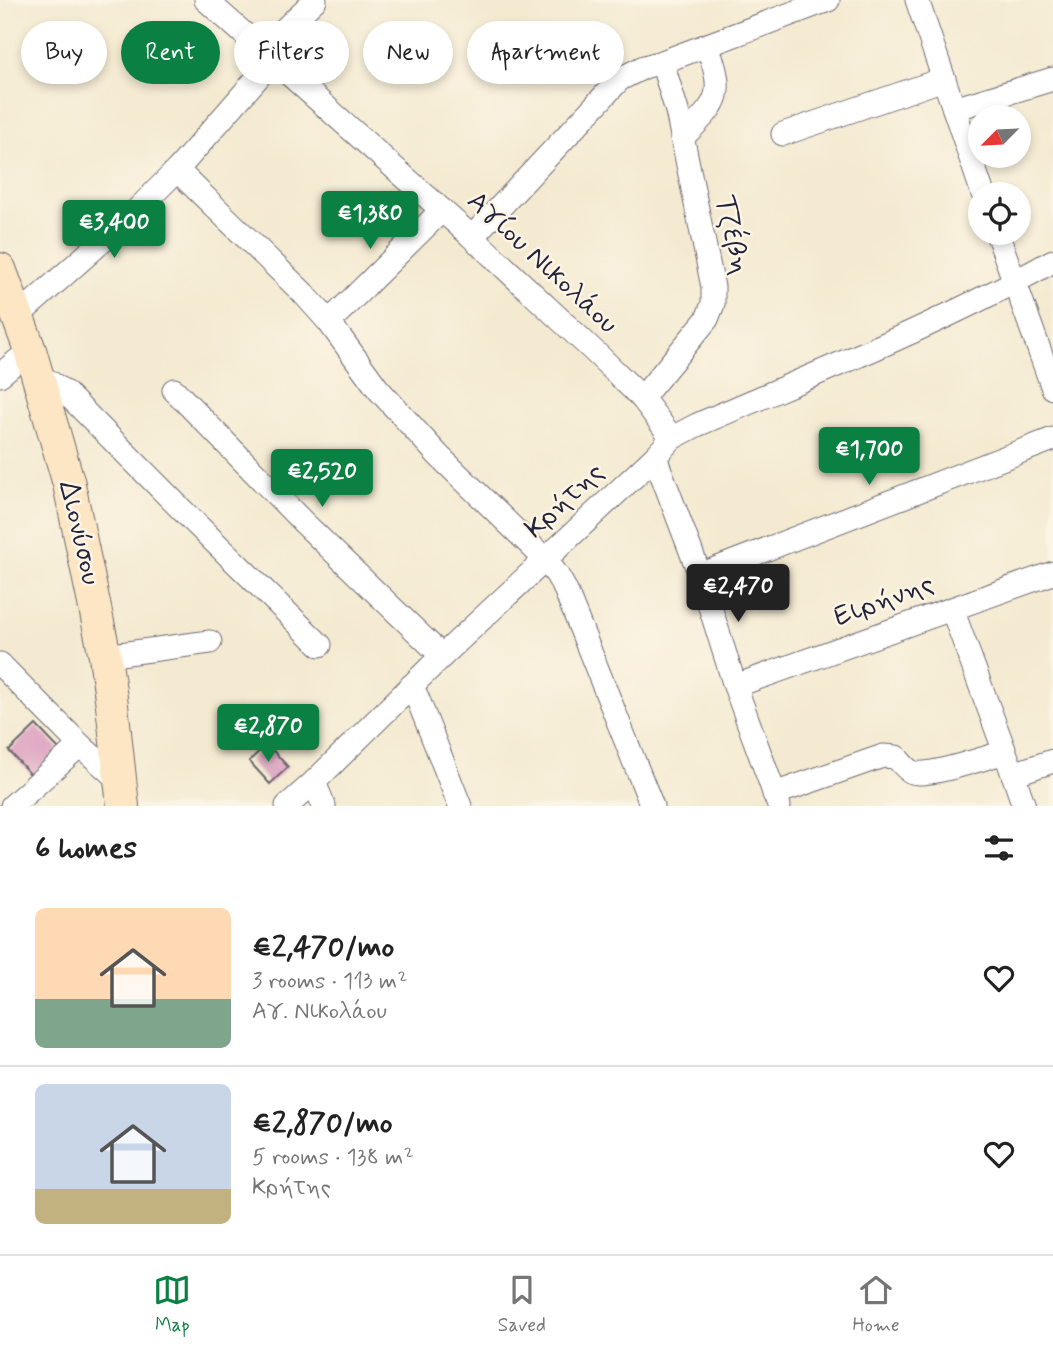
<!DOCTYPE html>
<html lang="en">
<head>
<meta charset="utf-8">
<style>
	:root { --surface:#fff; --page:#f2f2f2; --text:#222; --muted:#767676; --line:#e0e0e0; --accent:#0b8043 }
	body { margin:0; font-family:Mynerve,sans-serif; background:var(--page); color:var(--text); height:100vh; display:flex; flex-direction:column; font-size:26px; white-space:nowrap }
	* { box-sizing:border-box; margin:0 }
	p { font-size:23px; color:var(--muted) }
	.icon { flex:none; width:38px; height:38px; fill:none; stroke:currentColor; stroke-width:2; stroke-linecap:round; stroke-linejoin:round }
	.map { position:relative; height:806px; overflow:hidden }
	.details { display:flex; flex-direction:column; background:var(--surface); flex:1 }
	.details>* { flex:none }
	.top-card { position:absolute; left:21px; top:21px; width:700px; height:63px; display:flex; gap:14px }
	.needle { width:46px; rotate:246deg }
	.fabs { position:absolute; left:968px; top:105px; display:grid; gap:14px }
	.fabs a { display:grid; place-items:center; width:63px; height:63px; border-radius:50%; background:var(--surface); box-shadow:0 4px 10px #0003; font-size:35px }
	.price { position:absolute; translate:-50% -60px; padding:0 16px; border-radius:7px; background:var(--accent); color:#fff; font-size:23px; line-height:46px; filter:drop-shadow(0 2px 4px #0008) }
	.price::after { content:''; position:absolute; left:50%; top:42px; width:21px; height:16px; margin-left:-10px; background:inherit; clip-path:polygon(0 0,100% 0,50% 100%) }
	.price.active { background:#222; color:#fff }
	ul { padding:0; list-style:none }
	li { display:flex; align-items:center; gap:21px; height:175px; padding:0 35px }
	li+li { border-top:2px solid var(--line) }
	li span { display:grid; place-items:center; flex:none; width:196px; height:140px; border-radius:10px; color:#555 }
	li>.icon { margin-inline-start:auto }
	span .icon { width:84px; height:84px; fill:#fffc; stroke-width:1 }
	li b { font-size:30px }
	h2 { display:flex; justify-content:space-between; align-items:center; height:84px; padding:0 35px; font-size:30px }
	.chip { padding:0 24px; border-radius:32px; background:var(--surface); box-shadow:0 4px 10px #0003; font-size:24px; line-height:63px }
	.chip.active { background:var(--accent); color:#fff }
	.tab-bar { display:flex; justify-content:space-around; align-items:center; height:98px; border-top:2px solid var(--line); background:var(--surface); font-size:19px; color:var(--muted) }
	.tab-bar a { display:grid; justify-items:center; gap:4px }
	.tab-bar .active { color:var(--accent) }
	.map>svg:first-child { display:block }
	.building { fill:#dfa6c3 }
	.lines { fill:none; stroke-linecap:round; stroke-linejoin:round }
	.street-casing { stroke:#6c6870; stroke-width:25 }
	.secondary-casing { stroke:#6c6870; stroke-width:34 }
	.street { stroke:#fff; stroke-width:23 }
	.secondary { stroke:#fce6c4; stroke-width:32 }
	.labels { text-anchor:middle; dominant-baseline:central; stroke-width:5; stroke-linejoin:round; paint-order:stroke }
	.street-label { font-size:28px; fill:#22223b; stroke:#fcf5e5 }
</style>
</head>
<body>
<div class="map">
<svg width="1053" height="806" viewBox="0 0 1053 806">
	<rect width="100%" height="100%" fill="#fcf5e5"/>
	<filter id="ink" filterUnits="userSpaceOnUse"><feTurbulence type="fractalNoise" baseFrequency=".0143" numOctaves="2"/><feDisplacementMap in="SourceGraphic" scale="14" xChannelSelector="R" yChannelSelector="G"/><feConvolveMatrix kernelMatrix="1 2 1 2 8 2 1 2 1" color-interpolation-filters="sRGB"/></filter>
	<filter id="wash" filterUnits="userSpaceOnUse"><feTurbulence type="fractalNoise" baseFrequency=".00686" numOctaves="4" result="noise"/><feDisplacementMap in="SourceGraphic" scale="28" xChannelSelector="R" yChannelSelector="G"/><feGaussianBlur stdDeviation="1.57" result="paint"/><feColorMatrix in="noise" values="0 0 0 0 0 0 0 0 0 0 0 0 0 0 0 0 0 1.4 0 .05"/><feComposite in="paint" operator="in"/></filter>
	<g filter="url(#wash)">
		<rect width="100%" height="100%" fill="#f4ead1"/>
		<g id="blocks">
			<g class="building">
				<polygon points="36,725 59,749 32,776 9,751"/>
				<polygon points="267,744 288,767 270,784 249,761"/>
			</g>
		</g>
	</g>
	<g filter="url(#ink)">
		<use href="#blocks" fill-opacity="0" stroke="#6c6870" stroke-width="2"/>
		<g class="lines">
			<g class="street-casing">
				<g id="street">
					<polyline points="206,0 472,237 598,355 642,398 672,438"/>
					<polyline points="917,0 983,194"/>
					<polyline points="263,50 315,0"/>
					<polyline points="954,109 1053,79"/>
					<polyline points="783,134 944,79"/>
					<path d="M682 138C719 101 726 97 707 45"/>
					<polyline points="177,170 304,294 329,322 378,389 438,455 546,560 557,575 565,589 652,806"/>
					<polyline points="997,233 1053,388"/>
					<polyline points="472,237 620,79 644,67 662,62 828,0"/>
					<polyline points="18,316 136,211 177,170 274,59"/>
					<polyline points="329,322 442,210"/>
					<polyline points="38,374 66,393 190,518 320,645"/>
					<polyline points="0,375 30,350"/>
					<polyline points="174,390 303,522 442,656"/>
					<polyline points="642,398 707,319 713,304 713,287 677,111 662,62"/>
					<polyline points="655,457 700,575 735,686 779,806"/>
					<polyline points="700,575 1053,439"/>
					<polyline points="952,609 1005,752"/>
					<polyline points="105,656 210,642"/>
					<polyline points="0,664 80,745 121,782"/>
					<polyline points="411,686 417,697 460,806"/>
					<polyline points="735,686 1053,573"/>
					<polyline points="314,782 324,806"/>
					<path d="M774 794 883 756 896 757C901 762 905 769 912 772 927 778 987 757 1005 752L1013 774"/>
					<polyline points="12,806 80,745"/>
					<path d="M287 806 314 782 442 656 655 457 672 438 697 425C817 373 939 325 1053 261"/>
					<polyline points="1024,806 1013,774 1053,761"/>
				</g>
			</g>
			<g class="secondary-casing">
				<polyline id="secondary" points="0,269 30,350 69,484 105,656 112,705 123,806"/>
			</g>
			<use href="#street" class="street"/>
			<use href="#secondary" class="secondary"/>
		</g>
	</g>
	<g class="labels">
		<g class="street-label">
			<text transform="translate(732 235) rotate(79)">Τζέβη</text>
			<text transform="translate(542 263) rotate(43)">Αγίου Νικολάου</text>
			<text transform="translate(565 501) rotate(-43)">Κρήτης</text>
			<text transform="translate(79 533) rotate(77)">Διονύσου</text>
			<text transform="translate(884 601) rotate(-20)">Ειρήνης</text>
		</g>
	</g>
</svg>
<div class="fabs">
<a><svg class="needle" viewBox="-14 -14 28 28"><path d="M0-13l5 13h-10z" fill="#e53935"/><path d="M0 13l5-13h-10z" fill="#767676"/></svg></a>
<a><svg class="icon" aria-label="locate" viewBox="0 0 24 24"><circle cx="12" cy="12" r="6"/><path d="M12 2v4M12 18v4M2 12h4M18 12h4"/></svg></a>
</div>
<b class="price" style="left:370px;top:251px">€1,380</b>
<b class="price" style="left:114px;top:260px">€3,400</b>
<b class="price" style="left:869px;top:487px">€1,700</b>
<b class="price" style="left:322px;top:509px">€2,520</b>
<b class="price active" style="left:738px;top:624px">€2,470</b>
<b class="price" style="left:268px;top:764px">€2,870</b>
<div class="top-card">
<a class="chip">Buy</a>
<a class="chip active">Rent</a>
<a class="chip">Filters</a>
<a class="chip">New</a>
<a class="chip">Apartment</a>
</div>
</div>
<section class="details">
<h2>6 homes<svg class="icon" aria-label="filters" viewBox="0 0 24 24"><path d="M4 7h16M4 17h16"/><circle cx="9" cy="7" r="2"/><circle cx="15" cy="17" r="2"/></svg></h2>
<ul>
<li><span style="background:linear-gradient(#ffd9b3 65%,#7fa58c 0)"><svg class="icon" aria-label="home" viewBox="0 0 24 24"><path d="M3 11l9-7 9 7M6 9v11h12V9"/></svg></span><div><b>€2,470/mo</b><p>3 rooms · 113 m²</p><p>Αγ. Νικολάου</p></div><svg class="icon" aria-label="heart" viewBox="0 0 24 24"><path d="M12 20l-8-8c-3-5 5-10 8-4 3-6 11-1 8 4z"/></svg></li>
<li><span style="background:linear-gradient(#c9d6e8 75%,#c2b280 0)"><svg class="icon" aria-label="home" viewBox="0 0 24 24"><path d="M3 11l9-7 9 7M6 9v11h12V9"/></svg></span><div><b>€2,870/mo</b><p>5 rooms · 138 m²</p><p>Κρήτης</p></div><svg class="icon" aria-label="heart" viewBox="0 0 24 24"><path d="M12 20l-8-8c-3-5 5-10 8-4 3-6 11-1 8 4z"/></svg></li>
</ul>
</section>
<nav class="tab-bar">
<a class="active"><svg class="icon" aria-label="map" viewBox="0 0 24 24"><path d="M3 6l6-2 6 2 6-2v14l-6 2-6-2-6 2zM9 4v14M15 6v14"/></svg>Map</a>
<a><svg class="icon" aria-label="saved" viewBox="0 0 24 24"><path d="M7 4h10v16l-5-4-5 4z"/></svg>Saved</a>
<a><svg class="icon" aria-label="home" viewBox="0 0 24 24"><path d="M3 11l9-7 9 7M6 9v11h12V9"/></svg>Home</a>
</nav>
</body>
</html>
